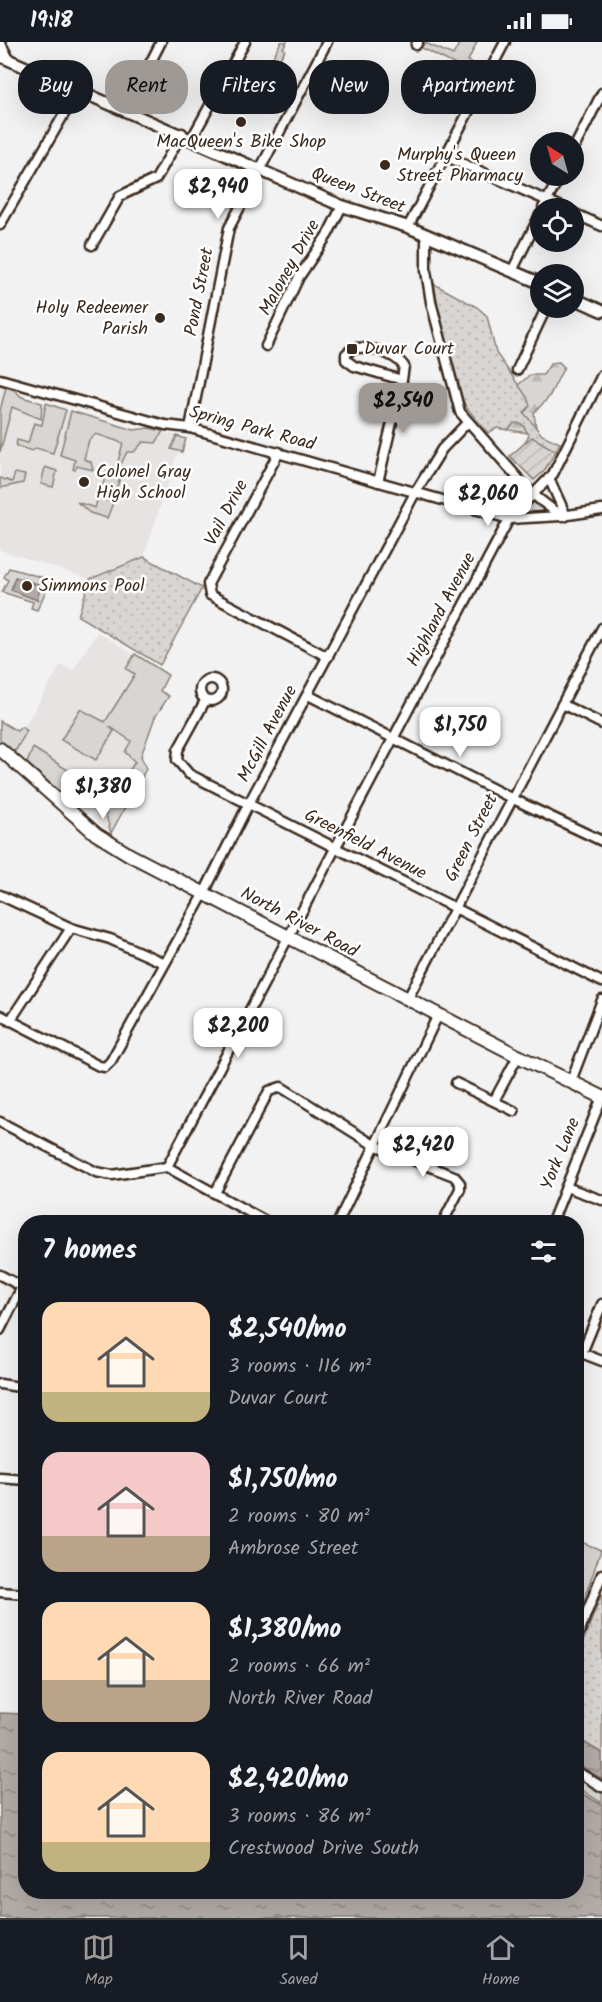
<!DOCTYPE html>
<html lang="en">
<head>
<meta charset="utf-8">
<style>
	:root { --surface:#171b24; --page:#242831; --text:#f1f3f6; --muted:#9ea1a6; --line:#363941; --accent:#9f9995 }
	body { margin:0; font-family:Kalam,sans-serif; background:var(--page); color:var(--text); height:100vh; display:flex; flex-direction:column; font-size:22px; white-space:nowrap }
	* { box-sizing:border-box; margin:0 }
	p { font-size:20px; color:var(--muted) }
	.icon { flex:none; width:33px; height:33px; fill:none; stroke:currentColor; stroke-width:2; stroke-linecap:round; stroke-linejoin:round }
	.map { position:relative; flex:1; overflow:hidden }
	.side { position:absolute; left:18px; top:1173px; width:566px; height:684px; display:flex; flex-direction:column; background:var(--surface); border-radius:24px; box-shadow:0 6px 24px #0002 }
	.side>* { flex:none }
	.guide { position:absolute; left:18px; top:18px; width:567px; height:54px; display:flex; gap:12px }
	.needle { width:39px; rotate:323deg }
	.tools { position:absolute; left:530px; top:90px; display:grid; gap:12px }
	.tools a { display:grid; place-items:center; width:54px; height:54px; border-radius:50%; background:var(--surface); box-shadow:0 6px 24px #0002; font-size:30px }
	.price { position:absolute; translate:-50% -51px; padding:0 14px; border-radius:12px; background:#fff; color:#222; font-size:20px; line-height:39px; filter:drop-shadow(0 2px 3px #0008) }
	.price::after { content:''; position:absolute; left:50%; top:36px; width:18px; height:14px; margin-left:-9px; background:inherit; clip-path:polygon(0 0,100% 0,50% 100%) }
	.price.active { background:var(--accent); color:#111 }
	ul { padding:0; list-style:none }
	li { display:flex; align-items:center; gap:18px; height:150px; padding:0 24px }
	li span { display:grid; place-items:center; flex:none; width:168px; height:120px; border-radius:18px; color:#555 }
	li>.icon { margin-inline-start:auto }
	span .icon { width:72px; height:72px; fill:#fffc; stroke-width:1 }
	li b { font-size:26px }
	h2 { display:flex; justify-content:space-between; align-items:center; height:72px; padding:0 24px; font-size:26px }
	.chip { padding:0 21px; border-radius:24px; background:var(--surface); box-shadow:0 6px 24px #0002; font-size:21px; line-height:54px }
	.chip.active { background:var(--accent); color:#111 }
	.status { display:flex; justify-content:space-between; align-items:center; height:42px; padding:0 30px; background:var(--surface); direction:ltr }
	.status svg { height:16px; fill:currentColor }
	.tabs { display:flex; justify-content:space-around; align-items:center; height:84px; border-top:2px solid var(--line); background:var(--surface); font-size:16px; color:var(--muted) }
	.tabs a { display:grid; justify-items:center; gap:3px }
	.tabs .active { color:var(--accent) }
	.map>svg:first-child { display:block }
	.built { fill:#e6e3e2 }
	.grass { fill:#d8d5d2; stroke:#8a8078; stroke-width:1.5 }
	.forest { fill:url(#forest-firs); stroke:#8a8078; stroke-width:1.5 }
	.park { fill:url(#park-dots); stroke:#8a8078; stroke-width:1.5 }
	.garden { fill:url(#garden-furrows); stroke:#8a8078; stroke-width:1.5 }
	.water { fill:url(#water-ripples); stroke:#827770; stroke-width:1.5 }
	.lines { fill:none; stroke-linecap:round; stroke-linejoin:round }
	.minor-casing { stroke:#3b2a1e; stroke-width:13 }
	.tertiary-casing { stroke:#3b2a1e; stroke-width:15 }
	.secondary-casing { stroke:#3b2a1e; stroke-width:16 }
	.minor { stroke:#fff; stroke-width:8 }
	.tertiary { stroke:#fff; stroke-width:10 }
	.secondary { stroke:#fff; stroke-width:12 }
	.poi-dot { fill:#3b2a1e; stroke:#fff; stroke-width:2 }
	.labels { text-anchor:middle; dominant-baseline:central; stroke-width:5; stroke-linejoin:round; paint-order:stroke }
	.poi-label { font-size:18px; fill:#3b2a1e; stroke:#fff; text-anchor:start }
	.street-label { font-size:18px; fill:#3b2a1e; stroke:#fff }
</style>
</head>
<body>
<div class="status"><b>19:18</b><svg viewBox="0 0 49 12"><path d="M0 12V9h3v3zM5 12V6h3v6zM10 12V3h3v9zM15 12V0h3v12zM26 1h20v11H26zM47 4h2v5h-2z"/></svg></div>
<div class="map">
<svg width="602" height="1876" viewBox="0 0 602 1876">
	<defs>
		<pattern id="forest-firs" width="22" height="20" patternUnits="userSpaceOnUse" patternTransform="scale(1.5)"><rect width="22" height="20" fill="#d8d5d2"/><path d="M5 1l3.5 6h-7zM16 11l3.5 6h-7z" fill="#bab7b4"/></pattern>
		<pattern id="park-dots" width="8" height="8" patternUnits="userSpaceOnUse" patternTransform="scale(1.5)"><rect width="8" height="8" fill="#d8d5d2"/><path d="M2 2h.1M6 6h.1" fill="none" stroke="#bab7b4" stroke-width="1.8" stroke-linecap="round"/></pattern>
		<pattern id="garden-furrows" width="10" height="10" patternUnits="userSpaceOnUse" patternTransform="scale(1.5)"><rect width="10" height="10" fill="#d8d5d2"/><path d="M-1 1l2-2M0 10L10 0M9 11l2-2" fill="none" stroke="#bab7b4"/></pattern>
		<pattern id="water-ripples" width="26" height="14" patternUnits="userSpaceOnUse" patternTransform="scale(1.5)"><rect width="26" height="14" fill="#b2aba7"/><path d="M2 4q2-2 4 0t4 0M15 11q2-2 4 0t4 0" fill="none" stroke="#928b87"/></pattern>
	</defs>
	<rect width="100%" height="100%" fill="#f3f2f2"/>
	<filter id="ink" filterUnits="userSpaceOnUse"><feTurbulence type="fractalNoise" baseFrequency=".0167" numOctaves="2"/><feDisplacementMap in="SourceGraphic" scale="12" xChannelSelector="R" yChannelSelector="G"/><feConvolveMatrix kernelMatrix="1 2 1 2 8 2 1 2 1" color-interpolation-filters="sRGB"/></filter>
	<g filter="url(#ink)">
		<g class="built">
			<polygon points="0,342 14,348 22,355 134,388 149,386 186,397 182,410 178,410 144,515 90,537 0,508"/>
			<polygon points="97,590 168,633 160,649 169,654 155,675 141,714 146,727 111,791 11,707 61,623 73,629"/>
		</g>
		<g class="grass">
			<polygon points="281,0 287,0 283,6 285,8 276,23 283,27 271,50 262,46 268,35 260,30 269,22"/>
			<polygon points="423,0 453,13 460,0 477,0 468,19 483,26 479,35 420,5"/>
			<polygon points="6,345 14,348 22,355 42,361 41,377 12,365 0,410 0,369"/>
			<polygon points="46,361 66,368 53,411 36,406 32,409 16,404 17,398 28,401 34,381 42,383"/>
			<polygon points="71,369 134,388 149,386 163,389 156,401 143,400 134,410 127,410 120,424 117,423 123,401 96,392 89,398 84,417 91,420 93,428 77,424 75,428 73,427 75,418 60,413"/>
			<polygon points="177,394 186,397 182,410 171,407"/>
			<polygon points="45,425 57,429 53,445 41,442"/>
			<polygon points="107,429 118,432 120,436 114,453 101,449"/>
			<polygon points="15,431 25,433 23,441 0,446 0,436 12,440"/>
			<polygon points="98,455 113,461 107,476 90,471 77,460 95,466"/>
			<polygon points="9,526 51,538 37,568 31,566 33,560 2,550 8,538 4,535"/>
			<polygon points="135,612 168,633 160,649 169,654 155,675 141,714 146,727 111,791 104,766 135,720 125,710 131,699 109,684 114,689 96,718 61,698 80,667 105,680 135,632 126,627"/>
			<polygon points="0,679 17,689 21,685 27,689 16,708 8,710 0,705"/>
			<polygon points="33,706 93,744 87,754 73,746 67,756 27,721"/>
			<polygon points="576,1498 601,1508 576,1581"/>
		</g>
		<polygon class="forest" points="559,320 564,325 549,355 534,371 536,386 528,391 497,386 518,343 530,333 543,333 551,321"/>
		<g class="park">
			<polygon points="434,242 477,265 487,274 496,311 527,355 530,364 524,371 542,393 560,401 544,429 534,438 510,414 524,402 529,393 522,382 515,381 507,388 497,386 488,391 466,365 461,354 449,318"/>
			<polygon points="532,459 547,469 522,471"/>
			<polygon points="144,515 202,546 160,623 78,574 90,537"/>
			<polygon points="602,1551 602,1761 576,1745 576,1618"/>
		</g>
		<polygon class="garden" points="532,395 556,409 544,429 534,438 510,414"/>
		<g class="water">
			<polygon points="15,535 41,543 37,558 11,548"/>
			<polygon points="0,1671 25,1672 26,1850 576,1850 576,1748 602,1763 602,1876 0,1876"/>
			<polygon points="585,1701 602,1711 602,1737 576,1721 576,1716"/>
		</g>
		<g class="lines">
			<g class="minor-casing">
				<g id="minor">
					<polyline points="0,0 9,17"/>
					<polyline points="416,3 418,0"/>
					<polyline points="126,68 161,0"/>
					<polyline points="192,96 245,0"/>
					<polyline points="573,108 602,51"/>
					<polyline points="445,114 564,166"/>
					<polyline points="543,166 560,134"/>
					<polyline points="573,171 602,184"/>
					<polyline points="0,183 78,48"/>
					<polyline points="408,185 505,0"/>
					<polyline points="426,192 426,229 431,260 460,370 531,451 561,474"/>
					<polyline points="92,203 120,154 156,137 182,91"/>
					<polyline points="512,229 540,173"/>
					<polyline points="266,304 299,235 328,192 342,164"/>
					<polyline points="517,328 546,266"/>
					<polyline points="0,337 165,383 190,386 509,477 561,474 602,468"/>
					<polyline points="190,386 229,186 327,0"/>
					<polyline points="279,410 208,542 210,553 328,615"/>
					<polyline points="549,436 566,474"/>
					<path d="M378 440 402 338 404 324C394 311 367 303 352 307L346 312V318L354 324 402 338"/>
					<circle cx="211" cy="648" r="11"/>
					<polyline points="308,653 511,756 602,799"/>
					<polyline points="205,659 178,708 177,718 189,732 602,940"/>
					<polyline points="564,663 602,682"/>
					<polyline points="0,853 71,886 110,897 164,921"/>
					<polyline points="407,958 602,586"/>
					<polyline points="0,973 99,1024 105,1025 111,1019 204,851 248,763 415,451 442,407 467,381"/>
					<polyline points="10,979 71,886"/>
					<polyline points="571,1039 602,958"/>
					<polyline points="456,1041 514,1069"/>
					<polyline points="494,1059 518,1014"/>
					<polyline points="0,1080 96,1130 112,1133 167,1125 267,1180"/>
					<polyline points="167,1125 509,477 553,432 602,333"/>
					<polyline points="566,1145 602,1158"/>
					<polyline points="215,1151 269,1049 281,1045 374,1103 454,1134 460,1141 460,1147 443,1180"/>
					<polyline points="338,1180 438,973"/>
					<polyline points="552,1180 602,1055"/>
					<polyline points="0,1233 21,1244"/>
					<polyline points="0,1288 26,1237"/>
					<polyline points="576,1309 602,1319"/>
					<polyline points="582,1311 602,1262"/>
					<polyline points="0,1342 26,1346"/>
					<polyline points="0,1436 26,1438"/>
					<polyline points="0,1550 26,1552"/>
					<polyline points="576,1598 602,1532"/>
					<polyline points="576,1729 602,1745"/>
				</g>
			</g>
			<g class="tertiary-casing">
				<g id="tertiary">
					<polyline points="0,14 342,164 408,185 540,241"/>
					<polyline points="573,256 602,269"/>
				</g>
			</g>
			<g class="secondary-casing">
				<polyline id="secondary" points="0,707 96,792 130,813 518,1014 602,1055"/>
			</g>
			<use href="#minor" class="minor"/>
			<use href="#tertiary" class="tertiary"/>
			<use href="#secondary" class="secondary"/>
		</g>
	</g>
	<g class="poi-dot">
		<circle cx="241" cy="80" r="6"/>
		<circle cx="385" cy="123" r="6"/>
		<circle cx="160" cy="276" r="6"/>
		<rect x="346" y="301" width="12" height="12" rx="3"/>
		<circle cx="84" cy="440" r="6"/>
		<circle cx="27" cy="544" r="6"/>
	</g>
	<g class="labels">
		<g class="poi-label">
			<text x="241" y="100" text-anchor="middle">MacQueen's Bike Shop</text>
			<text x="397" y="113">Murphy's Queen<tspan x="397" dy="21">Street Pharmacy</tspan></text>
			<text x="148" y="266" text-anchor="end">Holy Redeemer<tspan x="148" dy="21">Parish</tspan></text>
			<text x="364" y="307">Duvar Court</text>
			<text x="96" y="430">Colonel Gray<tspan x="96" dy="21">High School</tspan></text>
			<text x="39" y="544">Simmons Pool</text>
		</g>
		<g class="street-label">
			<text transform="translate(358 149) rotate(21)">Queen Street</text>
			<text transform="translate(290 226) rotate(-61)">Maloney Drive</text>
			<text transform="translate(200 250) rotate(-79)">Pond Street</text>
			<text transform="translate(252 387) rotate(15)">Spring Park Road</text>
			<text transform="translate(227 471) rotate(-62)">Vail Drive</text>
			<text transform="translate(442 568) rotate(-62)">Highland Avenue</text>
			<text transform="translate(268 692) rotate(-62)">McGill Avenue</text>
			<text transform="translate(472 796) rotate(-63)">Green Street</text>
			<text transform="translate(365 803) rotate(27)">Greenfield Avenue</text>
			<text transform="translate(299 881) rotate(28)">North River Road</text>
			<text transform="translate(561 1112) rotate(-68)">York Lane</text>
		</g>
	</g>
</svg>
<div class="tools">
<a><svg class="needle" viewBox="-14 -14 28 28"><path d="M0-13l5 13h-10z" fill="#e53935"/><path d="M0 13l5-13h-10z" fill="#9ea1a6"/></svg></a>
<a><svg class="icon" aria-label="locate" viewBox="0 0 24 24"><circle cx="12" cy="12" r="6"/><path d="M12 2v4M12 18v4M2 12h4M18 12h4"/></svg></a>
<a><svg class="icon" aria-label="layers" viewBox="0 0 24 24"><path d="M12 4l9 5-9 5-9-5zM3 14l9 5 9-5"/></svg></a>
</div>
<b class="price" style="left:218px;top:178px">$2,940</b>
<b class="price active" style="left:403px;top:392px">$2,540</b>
<b class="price" style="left:488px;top:485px">$2,060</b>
<b class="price" style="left:460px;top:716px">$1,750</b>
<b class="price" style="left:103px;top:778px">$1,380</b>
<b class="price" style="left:238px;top:1017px">$2,200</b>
<b class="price" style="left:423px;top:1136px">$2,420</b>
<div class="guide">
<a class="chip">Buy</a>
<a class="chip active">Rent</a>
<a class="chip">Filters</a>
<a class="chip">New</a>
<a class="chip">Apartment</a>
</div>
<section class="side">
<h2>7 homes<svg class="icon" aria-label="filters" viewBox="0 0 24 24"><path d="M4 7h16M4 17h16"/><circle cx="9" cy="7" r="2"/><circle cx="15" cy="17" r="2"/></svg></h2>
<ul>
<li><span style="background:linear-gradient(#ffd9b3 75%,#c2b280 0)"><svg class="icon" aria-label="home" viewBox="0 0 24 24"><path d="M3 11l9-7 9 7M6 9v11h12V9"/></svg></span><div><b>$2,540/mo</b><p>3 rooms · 116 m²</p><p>Duvar Court</p></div></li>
<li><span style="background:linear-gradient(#f6c9c9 70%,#b9a48a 0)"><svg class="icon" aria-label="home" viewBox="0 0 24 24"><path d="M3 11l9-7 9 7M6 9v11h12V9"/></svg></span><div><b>$1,750/mo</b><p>2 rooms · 80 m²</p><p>Ambrose Street</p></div></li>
<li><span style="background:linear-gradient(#ffd9b3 65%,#b9a48a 0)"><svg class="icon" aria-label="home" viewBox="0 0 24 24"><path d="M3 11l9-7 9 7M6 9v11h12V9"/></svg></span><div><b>$1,380/mo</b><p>2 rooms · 66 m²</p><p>North River Road</p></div></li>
<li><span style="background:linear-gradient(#ffd9b3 75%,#c2b280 0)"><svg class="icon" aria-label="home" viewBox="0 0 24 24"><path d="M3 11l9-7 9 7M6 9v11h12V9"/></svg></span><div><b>$2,420/mo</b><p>3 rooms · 86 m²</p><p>Crestwood Drive South</p></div></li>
</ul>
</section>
</div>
<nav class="tabs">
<a class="active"><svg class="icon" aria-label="map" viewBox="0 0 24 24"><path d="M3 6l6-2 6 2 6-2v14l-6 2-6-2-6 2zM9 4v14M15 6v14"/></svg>Map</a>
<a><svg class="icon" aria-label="saved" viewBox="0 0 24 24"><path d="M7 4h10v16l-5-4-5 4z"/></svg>Saved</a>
<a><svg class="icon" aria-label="home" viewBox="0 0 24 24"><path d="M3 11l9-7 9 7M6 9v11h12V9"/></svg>Home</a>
</nav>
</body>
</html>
